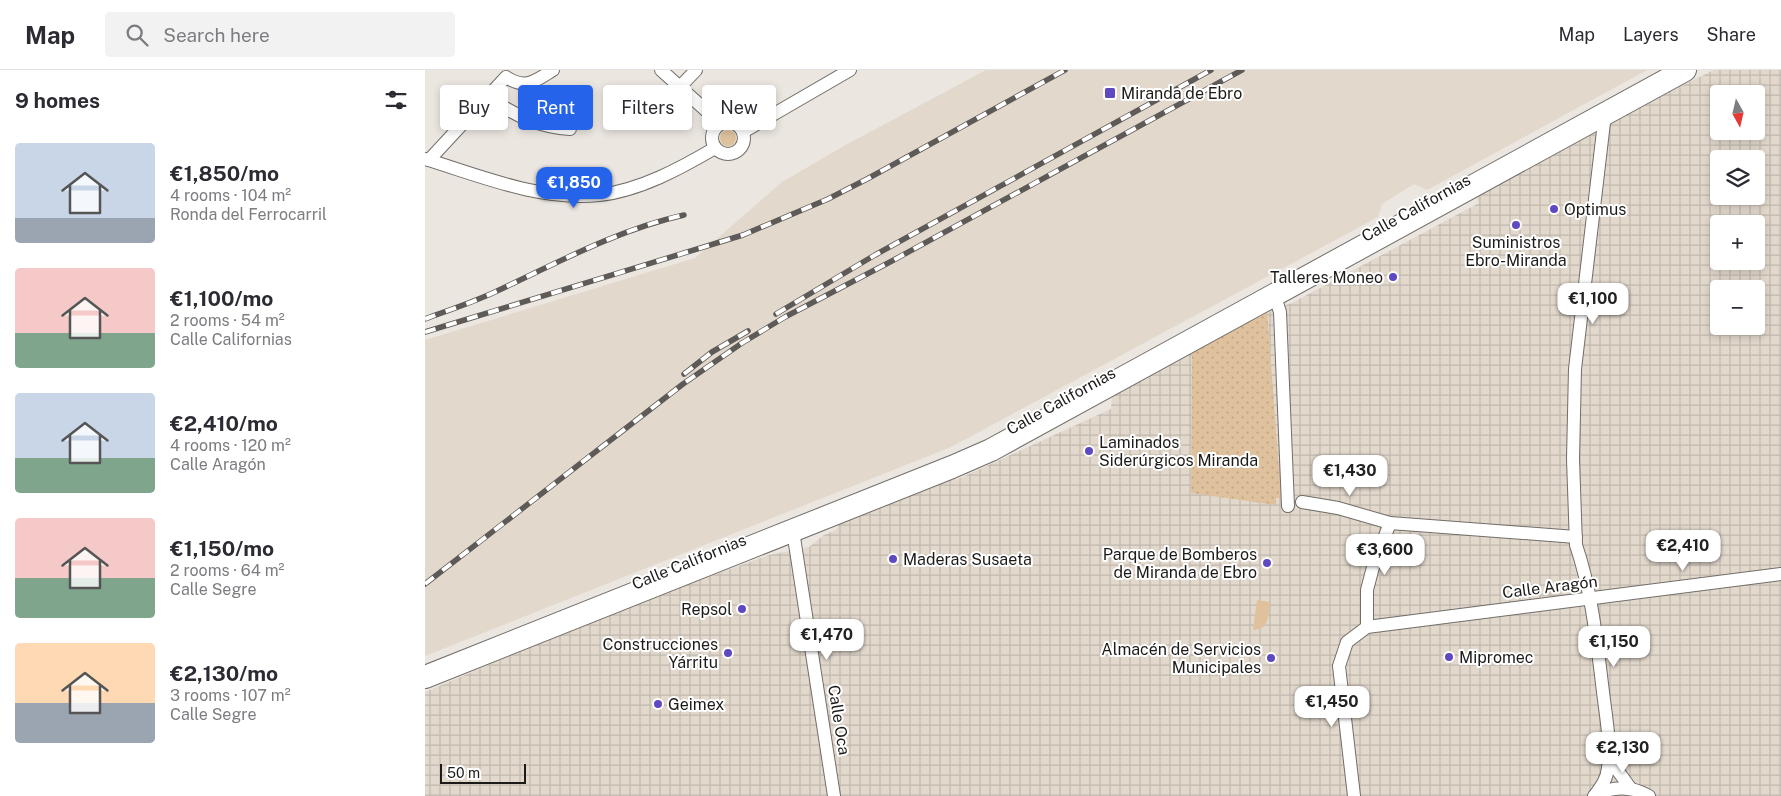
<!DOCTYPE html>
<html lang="en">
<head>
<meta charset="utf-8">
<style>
	:root { --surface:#fff; --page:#f2f2f3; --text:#2b2b33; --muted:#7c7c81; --line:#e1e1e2; --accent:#2563eb }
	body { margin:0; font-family:"Public Sans",sans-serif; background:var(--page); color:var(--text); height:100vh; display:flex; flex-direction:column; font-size:19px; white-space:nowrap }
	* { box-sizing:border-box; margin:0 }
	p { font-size:16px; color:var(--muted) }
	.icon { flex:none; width:28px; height:28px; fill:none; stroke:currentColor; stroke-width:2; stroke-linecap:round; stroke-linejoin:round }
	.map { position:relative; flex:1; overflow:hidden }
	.details { display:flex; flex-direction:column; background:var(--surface); width:425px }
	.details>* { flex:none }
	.guide { position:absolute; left:15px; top:15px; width:475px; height:45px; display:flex; gap:10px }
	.needle { width:32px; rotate:172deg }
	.fabs { position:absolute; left:1285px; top:15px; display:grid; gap:10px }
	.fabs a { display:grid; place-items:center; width:55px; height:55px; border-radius:5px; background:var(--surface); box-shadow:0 2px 8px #0003; font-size:25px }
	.scale { position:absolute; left:15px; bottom:12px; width:86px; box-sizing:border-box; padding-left:5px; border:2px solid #1d1b19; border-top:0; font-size:14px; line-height:18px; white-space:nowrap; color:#1d1b19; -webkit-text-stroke:4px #fff; paint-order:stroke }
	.price { position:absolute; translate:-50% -42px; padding:0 11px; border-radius:10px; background:#fff; color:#222; font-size:16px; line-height:32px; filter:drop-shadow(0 1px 2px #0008) }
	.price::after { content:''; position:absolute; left:50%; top:30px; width:15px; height:11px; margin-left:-8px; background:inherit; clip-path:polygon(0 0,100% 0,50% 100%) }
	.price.on { background:var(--accent); color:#fff }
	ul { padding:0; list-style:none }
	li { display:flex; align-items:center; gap:15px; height:125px; padding:0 15px }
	li span { display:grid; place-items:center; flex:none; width:140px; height:100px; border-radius:5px; color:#555 }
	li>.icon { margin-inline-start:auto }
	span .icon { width:60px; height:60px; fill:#fffc; stroke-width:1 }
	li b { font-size:21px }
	h2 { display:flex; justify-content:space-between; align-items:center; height:60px; padding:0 15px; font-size:21px }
	.chip { padding:0 18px; border-radius:5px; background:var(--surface); box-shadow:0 2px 8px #0003; font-size:18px; line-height:45px }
	.chip.on { background:var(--accent); color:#fff }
	header { display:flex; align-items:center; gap:30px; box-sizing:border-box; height:70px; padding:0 25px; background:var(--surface); border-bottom:1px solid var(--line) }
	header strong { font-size:24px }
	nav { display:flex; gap:28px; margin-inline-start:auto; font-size:18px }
	.search { width:350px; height:45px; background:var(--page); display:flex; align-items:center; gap:12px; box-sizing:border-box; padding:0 18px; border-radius:5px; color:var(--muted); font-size:19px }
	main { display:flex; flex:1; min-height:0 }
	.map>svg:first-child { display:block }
	.built { fill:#e2d8cc }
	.industrial { fill:url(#industrial-grid); fill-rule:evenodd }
	.grass { fill:url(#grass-dots) }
	.garden { fill:#dfc29d }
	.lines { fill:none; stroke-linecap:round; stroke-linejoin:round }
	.street-casing { stroke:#716d68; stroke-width:14 }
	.highway-casing { stroke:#716d68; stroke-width:24 }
	.street { stroke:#fff; stroke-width:12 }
	.highway { stroke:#fff; stroke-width:22 }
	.rail-casing { stroke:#5d5a57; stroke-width:5.5 }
	.rail { stroke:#fff; stroke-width:4; stroke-dasharray:11; stroke-linecap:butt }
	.poi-dot { fill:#5f49c1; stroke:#fff; stroke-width:2 }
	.labels { text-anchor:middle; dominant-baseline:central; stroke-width:4; stroke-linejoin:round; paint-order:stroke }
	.poi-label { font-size:16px; fill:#1d1b19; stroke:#fff; text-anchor:start }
	.street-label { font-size:16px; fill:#1d1b19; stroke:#fff }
</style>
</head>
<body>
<header>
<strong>Map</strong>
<div class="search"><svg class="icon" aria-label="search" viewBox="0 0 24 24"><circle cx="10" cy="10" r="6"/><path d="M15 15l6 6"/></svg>Search here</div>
<nav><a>Map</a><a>Layers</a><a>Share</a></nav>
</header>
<main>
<section class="details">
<h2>9 homes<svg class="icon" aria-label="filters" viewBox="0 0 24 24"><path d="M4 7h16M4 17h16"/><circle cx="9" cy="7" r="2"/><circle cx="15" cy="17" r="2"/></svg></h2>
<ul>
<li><span style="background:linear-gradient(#c9d6e8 75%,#9aa5b1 0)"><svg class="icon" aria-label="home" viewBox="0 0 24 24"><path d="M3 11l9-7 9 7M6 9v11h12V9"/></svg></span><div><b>€1,850/mo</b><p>4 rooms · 104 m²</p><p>Ronda del Ferrocarril</p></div></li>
<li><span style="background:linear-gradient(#f6c9c9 65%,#7fa58c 0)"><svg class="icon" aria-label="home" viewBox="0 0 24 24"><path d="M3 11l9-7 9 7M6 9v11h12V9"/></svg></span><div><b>€1,100/mo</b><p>2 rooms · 54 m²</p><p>Calle Californias</p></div></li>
<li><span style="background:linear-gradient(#c9d6e8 65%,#7fa58c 0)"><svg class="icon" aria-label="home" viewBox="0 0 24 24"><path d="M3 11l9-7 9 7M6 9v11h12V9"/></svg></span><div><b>€2,410/mo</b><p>4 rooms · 120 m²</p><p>Calle Aragón</p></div></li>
<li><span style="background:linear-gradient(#f6c9c9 60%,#7fa58c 0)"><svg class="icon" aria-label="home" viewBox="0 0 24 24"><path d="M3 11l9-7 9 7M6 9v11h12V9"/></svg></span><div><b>€1,150/mo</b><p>2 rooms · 64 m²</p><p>Calle Segre</p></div></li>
<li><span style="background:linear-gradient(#ffd9b3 60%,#9aa5b1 0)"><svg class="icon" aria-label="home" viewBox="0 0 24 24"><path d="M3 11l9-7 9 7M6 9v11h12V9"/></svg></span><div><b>€2,130/mo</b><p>3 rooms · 107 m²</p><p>Calle Segre</p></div></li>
</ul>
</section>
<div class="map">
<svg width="1356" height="726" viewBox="0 0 1356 726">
	<defs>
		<pattern id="industrial-grid" width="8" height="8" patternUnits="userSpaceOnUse" patternTransform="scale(1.25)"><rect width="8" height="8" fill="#e2d8cc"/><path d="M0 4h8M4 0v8" fill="none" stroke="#c1b9af"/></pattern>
		<pattern id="grass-dots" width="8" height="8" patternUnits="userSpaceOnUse" patternTransform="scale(1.25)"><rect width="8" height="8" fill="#dfc29d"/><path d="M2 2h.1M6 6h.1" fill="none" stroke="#bfa687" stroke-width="1.8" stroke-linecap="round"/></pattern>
	</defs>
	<rect width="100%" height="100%" fill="#ebe6e0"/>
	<polygon class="built" points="561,0 1222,0 1002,120 989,114 957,134 953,147 526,377 0,586 0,270 270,188 357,112 419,76"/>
	<path class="industrial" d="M1289 0H1356V726H0V622L192 540 344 485 384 477 399 465 411 460 414 454 530 408 531 410 686 339 687 325 842 241 867 233 1054 133 1051 127 1225 31ZM1294 24H1331V61H1294ZM1294 89H1331V126H1294ZM1294 154H1331V191H1294ZM1294 219H1331V256H1294Z"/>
	<polygon class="grass" points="842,241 856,428 851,428 851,435 766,423 767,281"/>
	<g class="garden">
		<circle cx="303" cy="68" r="8"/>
		<path d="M832 530 845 532C843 546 845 559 828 560Z"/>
	</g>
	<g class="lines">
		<g class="street-casing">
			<g id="street">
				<polyline points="236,0 295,53"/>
				<path d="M63 27C89 45 113 57 145 59"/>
				<polyline points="232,41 271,0"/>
				<circle cx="303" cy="68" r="16"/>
				<polyline points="318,62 425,0"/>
				<path d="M0 89C56 106 114 131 174 125 214 121 256 98 290 78"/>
				<path d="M4 90 81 7C101 20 110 11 128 0"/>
				<polyline points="850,227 855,242 863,436"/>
				<polyline points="877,432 913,438 965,453 1151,467"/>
				<polyline points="368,461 409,726"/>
				<polyline points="942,557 942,520 948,497 965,453"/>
				<polyline points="1187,682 1193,701 1206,719"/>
				<path d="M1170 725C1176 717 1182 709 1183 698 1186 673 1181 647 1178 622 1172 573 1167 522 1151 475L1148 389 1150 299 1180 44"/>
				<polyline points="929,726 914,596 922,572 942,557 1356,504"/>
				<path d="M1169 726C1187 716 1206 716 1224 726"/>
			</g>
		</g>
		<g class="highway-casing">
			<polyline id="highway" points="0,607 527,397 566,380 1260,0"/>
		</g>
		<use href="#street" class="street"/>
		<use href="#highway" class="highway"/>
		<g class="rail-casing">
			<g id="rail">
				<polyline points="351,244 450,185 786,0"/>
				<path d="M0 249C24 240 49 232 72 221 134 192 192 160 259 145"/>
				<polyline points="0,262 318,165 403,129 442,109 640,0"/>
				<polyline points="259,304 287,282 323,261"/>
				<polyline points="0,514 258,314 317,273 360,247 465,192 817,0"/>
			</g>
		</g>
		<use href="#rail" class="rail"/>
	</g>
	<g class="poi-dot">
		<rect x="679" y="17" width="12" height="12" rx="2.5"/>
		<circle cx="1129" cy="139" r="5"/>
		<circle cx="1091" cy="155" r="5"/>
		<circle cx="968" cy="207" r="5"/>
		<circle cx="664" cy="381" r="5"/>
		<circle cx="468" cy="489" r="5"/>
		<circle cx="842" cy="493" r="5"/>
		<circle cx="317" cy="539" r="5"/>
		<circle cx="303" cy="583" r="5"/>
		<circle cx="1024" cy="587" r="5"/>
		<circle cx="846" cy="588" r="5"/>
		<circle cx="233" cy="634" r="5"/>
	</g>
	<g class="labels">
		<g class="poi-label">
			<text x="696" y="23">Miranda de Ebro</text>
			<text x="1139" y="139">Optimus</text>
			<text x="1091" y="172" text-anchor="middle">Suministros<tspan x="1091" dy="18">Ebro-Miranda</tspan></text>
			<text x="958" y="207" text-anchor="end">Talleres Moneo</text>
			<text x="674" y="372">Laminados<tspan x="674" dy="18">Siderúrgicos Miranda</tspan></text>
			<text x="832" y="484" text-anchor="end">Parque de Bomberos<tspan x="832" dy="18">de Miranda de Ebro</tspan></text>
			<text x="478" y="489">Maderas Susaeta</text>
			<text x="307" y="539" text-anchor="end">Repsol</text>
			<text x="293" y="574" text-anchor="end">Construcciones<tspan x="293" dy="18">Yárritu</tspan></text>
			<text x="836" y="579" text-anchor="end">Almacén de Servicios<tspan x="836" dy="18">Municipales</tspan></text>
			<text x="1034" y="587">Mipromec</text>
			<text x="243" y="634">Geimex</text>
		</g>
		<g class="street-label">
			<text transform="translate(991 138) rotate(-29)">Calle Californias</text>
			<text transform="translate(636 331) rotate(-29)">Calle Californias</text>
			<text transform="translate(264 492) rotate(-22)">Calle Californias</text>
			<text transform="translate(1125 517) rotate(-7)">Calle Aragón</text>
			<text transform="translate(414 650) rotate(81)">Calle Oca</text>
		</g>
	</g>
</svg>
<div class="fabs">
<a><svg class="needle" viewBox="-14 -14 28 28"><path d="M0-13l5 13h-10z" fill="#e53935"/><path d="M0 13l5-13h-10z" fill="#7c7c81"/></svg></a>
<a><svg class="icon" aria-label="layers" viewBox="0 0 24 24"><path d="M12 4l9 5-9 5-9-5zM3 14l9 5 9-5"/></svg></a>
<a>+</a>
<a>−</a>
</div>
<div class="scale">50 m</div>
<b class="price on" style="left:149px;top:139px">€1,850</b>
<b class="price" style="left:1168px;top:255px">€1,100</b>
<b class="price" style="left:925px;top:427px">€1,430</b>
<b class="price" style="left:1258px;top:502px">€2,410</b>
<b class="price" style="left:960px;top:506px">€3,600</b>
<b class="price" style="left:402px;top:591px">€1,470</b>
<b class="price" style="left:1189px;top:598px">€1,150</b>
<b class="price" style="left:907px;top:658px">€1,450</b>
<b class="price" style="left:1198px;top:704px">€2,130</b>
<div class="guide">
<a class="chip">Buy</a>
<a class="chip on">Rent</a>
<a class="chip">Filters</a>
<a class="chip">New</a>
</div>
</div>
</main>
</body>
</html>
